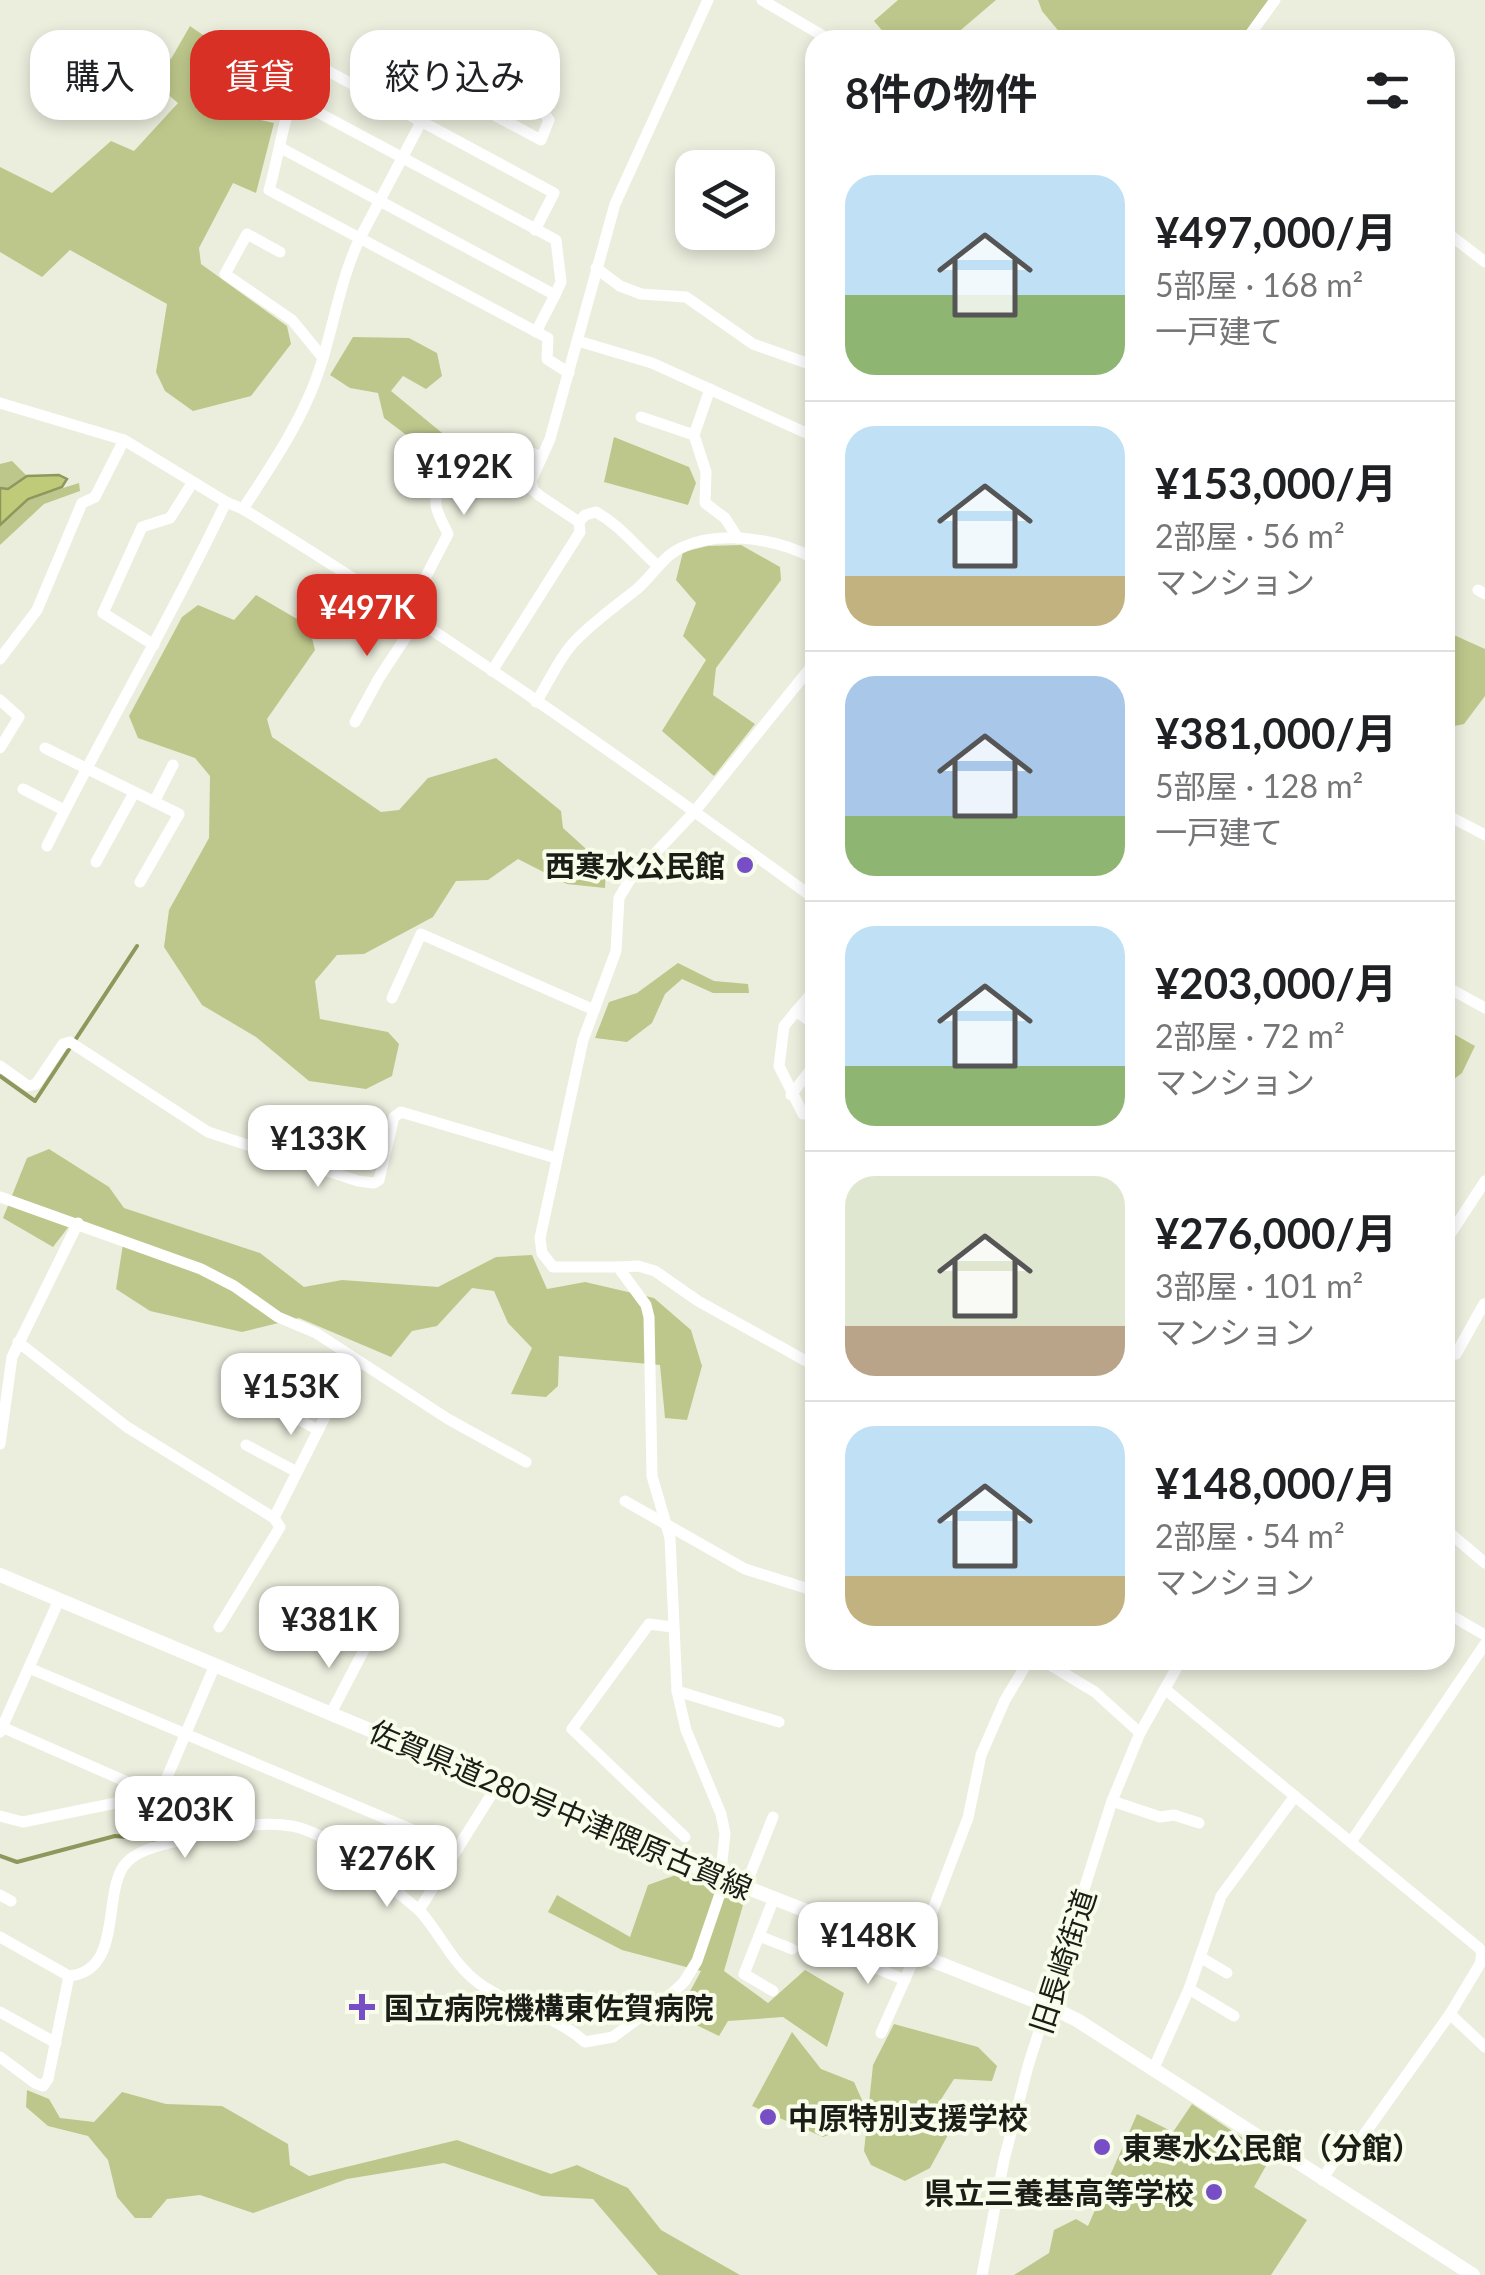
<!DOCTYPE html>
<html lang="ja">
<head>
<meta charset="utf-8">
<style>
	:root { --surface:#fff; --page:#f6f6f6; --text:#202124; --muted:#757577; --line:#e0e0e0; --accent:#d93025 }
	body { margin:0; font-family:Lato,"Noto Sans JP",sans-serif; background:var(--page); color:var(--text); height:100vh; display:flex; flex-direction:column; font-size:38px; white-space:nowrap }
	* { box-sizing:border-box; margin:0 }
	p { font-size:32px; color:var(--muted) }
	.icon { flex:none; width:55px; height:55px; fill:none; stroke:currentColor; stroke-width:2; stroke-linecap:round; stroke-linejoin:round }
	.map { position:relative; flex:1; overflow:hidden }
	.panel { position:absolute; left:805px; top:30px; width:650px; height:1640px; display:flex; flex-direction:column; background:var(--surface); border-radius:30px; box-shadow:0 5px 15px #0003 }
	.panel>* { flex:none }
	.banner { position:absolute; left:30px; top:30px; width:625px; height:90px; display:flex; gap:20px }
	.fabs { position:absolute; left:675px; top:150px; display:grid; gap:20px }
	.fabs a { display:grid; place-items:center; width:100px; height:100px; border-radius:20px; background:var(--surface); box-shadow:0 5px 15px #0003; font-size:50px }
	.price { position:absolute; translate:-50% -85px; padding:0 22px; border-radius:20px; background:#fff; color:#222; font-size:32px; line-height:65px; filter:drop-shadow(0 2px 5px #0008) }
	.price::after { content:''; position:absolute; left:50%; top:60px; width:30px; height:22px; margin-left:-15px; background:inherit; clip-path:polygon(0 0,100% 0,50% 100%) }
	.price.selected { background:var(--accent); color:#fff }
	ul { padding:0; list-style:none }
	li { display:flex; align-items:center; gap:30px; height:250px; padding:0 40px }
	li+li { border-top:2px solid var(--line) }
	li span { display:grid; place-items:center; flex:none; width:280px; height:200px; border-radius:30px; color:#555 }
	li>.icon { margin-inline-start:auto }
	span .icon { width:120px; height:120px; fill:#fffc; stroke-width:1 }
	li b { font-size:42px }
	h2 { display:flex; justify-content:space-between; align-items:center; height:120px; padding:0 40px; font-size:42px }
	.pill { padding:0 35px; border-radius:30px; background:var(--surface); box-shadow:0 5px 15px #0003; font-size:35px; line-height:90px }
	.pill.selected { background:var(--accent); color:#fff }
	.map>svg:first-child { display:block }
	.green { fill:#bdc78b }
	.water { fill:#bfcb79; stroke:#8e975c; stroke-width:2.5 }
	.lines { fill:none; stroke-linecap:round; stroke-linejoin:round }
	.stream { stroke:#8e975c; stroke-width:4 }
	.minor { stroke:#fff; stroke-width:11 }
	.major { stroke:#fff; stroke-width:14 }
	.poi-dot { fill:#784ec7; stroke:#f8fcea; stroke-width:4 }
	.labels { text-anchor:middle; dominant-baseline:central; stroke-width:8; stroke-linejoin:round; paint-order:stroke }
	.poi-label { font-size:30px; font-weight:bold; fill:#1c1d17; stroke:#f8fcea; text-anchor:start }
	.street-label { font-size:30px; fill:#1c1d17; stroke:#f8fcea }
</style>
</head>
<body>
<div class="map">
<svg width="1485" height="2275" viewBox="0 0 1485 2275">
	<rect width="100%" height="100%" fill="#ebeedd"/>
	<g class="green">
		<polygon points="898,0 996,0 949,40 890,40 874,21"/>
		<polygon points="1038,0 1269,0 1241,40 1066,40 1042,11"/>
		<polygon points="190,26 213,42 198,70 233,68 253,83 239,115 274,123 256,193 233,183 199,248 201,264 287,326 291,344 251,396 193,411 165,391 156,372 167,304 70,250 42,277 0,252 0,167 52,193 111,141 134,151 178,103 135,67 145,47 171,59"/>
		<polygon points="353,337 409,338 437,353 442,376 426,389 403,376 391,391 447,437 454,456 443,463 384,418 378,393 350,388 330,375"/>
		<polygon points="614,437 689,467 696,483 688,505 604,482"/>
		<polygon points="12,461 27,476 8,489 0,488 0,464"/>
		<polygon points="79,483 80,491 44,504 0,545 0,525 28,499"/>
		<polygon points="741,545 780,567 781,580 716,668 713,695 755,724 714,776 662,731 706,660 683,636 696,603 676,580 683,552 708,546"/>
		<polygon points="256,595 309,626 315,650 267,719 272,737 381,812 399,810 428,778 496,758 561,811 563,828 606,867 605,888 567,884 518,859 488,880 456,881 433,917 364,954 337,955 315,981 320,1019 388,1032 399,1044 392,1076 366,1089 309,1081 256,1037 202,1005 164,947 169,910 209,838 210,776 195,758 138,738 129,716 182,617 198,605 234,620"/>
		<polygon points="1445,631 1485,649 1485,696 1464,724 1445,728"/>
		<polygon points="678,963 714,981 748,984 749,993 713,993 682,979 665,994 652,1023 627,1042 595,1038 609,1002 637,993"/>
		<polygon points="1445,1029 1475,1046 1462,1073 1445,1086"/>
		<polygon points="49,1149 109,1187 124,1208 260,1253 304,1287 342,1280 438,1287 496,1257 532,1255 547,1289 585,1282 654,1298 691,1330 702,1366 687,1420 665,1418 660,1365 559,1356 558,1386 546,1397 511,1394 532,1348 508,1323 494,1291 472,1288 437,1326 412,1331 391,1357 299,1318 242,1332 150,1311 116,1289 123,1244 70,1225 53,1247 3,1218 27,1158"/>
		<polygon points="684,1872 743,1905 724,1971 768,2003 805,1970 844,1993 827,2047 783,2017 728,2021 719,2036 692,2023 688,1995 701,1971 622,1950 548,1912 557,1895 630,1937 648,1885"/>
		<polygon points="894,2024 978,2047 997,2066 992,2081 954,2079 938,2104 949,2133 930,2168 905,2181 871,2165 864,2151 873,2065"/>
		<polygon points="792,2032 821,2069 854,2082 862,2100 851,2127 823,2137 752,2106"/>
		<polygon points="27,2090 49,2099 60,2118 94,2122 122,2092 166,2104 222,2106 288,2144 290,2165 309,2176 457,2140 551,2174 577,2165 628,2188 661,2230 740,2275 658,2275 593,2199 542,2196 444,2163 347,2179 253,2213 200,2195 167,2199 151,2218 135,2218 117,2197 108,2160 88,2136 48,2126 26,2107"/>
		<polygon points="1192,2104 1271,2157 1254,2187 1307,2220 1271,2275 1014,2275 1049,2253 1054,2230 1076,2219 1088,2226 1137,2114 1173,2132"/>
	</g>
	<polygon class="water" points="59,475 67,479 62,487 28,499 0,525 0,488 8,489 27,476"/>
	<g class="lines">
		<g class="stream">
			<polyline points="0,1076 35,1101 137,946"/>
			<polyline points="0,1856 17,1862 115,1836 161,1840"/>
		</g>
		<g class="minor">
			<polyline points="762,0 830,40"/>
			<polyline points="1246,40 1275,0"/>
			<polyline points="291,98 556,240 561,282 555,295"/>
			<polyline points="281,148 555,295 536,332"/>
			<path d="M535 230 554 193 311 62C284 100 282 145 269 190L548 338 547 359 569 373"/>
			<polyline points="1445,231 1485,262"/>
			<polyline points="280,252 247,234 225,274 292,320 323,358"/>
			<polyline points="596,268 620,286 641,294 686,297 753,344 815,366"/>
			<polyline points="578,341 652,363 815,437"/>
			<polyline points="710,389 694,435 706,472 705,503 725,518 738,538"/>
			<path d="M0 403 124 440 226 502 243 509C440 630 629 763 815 899"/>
			<polyline points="641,417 694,435"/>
			<path d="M243 509C267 472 293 434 310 394 332 344 336 288 360 238L459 50 523 82 549 120 541 140 440 86"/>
			<path d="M579 522 585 515 596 512C621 526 636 547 658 566"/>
			<polyline points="1478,590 1485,594"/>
			<path d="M407 613 448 534C444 525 437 514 436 505 435 495 441 483 445 475 464 434 509 443 542 457"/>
			<polyline points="154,645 103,613 142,527 170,518 193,482"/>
			<polyline points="0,659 37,610 82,503 95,497 124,440"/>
			<polyline points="492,671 580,532 579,522 540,496 533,490 531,481 550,439 615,204 708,0"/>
			<polyline points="0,700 19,717 0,748"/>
			<path d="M536 702C549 682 561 654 578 638 596 620 617 605 637 589 652 576 663 556 681 548 720 529 779 539 815 559"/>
			<polyline points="355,722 379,678 417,620"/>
			<polyline points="45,748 179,814 140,882"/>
			<polyline points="23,789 64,810"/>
			<polyline points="154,802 173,765"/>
			<polyline points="1445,814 1485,835"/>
			<path d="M47 846C104 730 171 619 226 502"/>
			<polyline points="96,862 134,793"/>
			<polyline points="1445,986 1485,1008"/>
			<polyline points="392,998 421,934 592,1009"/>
			<polyline points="796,1011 815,1025"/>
			<polyline points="0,1066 28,1086 36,1084 63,1044 70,1042 208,1132 358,1181 374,1183 379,1180 394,1117 401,1112 556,1158"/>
			<polyline points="791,1095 815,1064"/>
			<polyline points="803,1114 779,1066 784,1026 815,989"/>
			<polyline points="0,1197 201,1269 234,1286 278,1317 316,1333 448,1419 526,1462"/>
			<polyline points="1445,1242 1485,1181"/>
			<polyline points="618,1267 638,1266 655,1271 698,1301 815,1366"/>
			<polyline points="18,1342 127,1427 274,1518 280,1527 219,1627"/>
			<polyline points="1445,1349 1456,1354 1484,1304"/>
			<polyline points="271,1404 318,1430"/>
			<polyline points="0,1444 12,1357 78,1223"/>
			<polyline points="246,1445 297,1472"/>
			<polyline points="625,1501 745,1569 815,1591"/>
			<polyline points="274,1518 339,1389 292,1363"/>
			<polyline points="1445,1529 1485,1563"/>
			<polyline points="1445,1612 1485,1635"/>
			<polyline points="672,1627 649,1624 572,1729 685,1837"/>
			<polyline points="1042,1660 1095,1692 1140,1733"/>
			<polyline points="29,1668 458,1849"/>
			<polyline points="1166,1690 1479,1948 1482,1953 1480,1964 1450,2014 1485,2047"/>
			<polyline points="677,1691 779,1722"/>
			<polyline points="331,1713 365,1648"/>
			<polyline points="2,1727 159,1796 202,1821 204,1834"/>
			<polyline points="0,1732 59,1600"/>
			<polyline points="159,1796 215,1665"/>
			<polyline points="1112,1801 1160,1817 1174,1815 1199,1823"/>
			<polyline points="0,1816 23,1822 140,1798 147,1791"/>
			<polyline points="1351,1842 1485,1644"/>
			<polyline points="745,1887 773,1817"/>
			<polyline points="0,1895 11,1901"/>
			<polyline points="419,1910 498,1784"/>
			<polyline points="759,1936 792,1949"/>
			<polyline points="0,1937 69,1976 48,2079 43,2086 35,2083 0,2057"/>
			<polyline points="847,1956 905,1980"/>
			<polyline points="1200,1957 1227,1973"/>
			<path d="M69 1976C122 1971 103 1898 123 1867 136 1848 165 1845 185 1839 217 1830 258 1820 292 1826 334 1834 386 1883 419 1910 441 1934 452 1964 480 1984 512 2007 555 2015 585 2042L613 2037 669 1996 684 1982 697 1961 725 1879 721 1870 725 1834 721 1814 686 1730 677 1691 670 1538 652 1476 649 1317 646 1305 618 1267H553L542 1253 540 1238 583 1040 616 951 619 898 629 881 695 811 815 662"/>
			<polyline points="1189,1989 1234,2016"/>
			<polyline points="773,1991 744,1974 774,1898"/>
			<polyline points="0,2012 56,2043"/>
			<polyline points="881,2033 914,1959 968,1818 981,1755 1005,1700 1029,1660"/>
			<polyline points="1153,2070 1189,1989 1221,1896 1295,1796"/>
			<polyline points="1322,2180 1345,2144 1358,2143 1450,2014"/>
			<polyline points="982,2275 1004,2160 1028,2066 1112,1801 1140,1733 1181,1660"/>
		</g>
		<polyline class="major" points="0,1575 725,1879 1048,2006 1077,2020 1473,2275"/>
	</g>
	<g class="poi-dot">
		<circle cx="745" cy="865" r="10"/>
		<path d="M357 1992h10v10h10v10h-10v10h-10v-10h-10v-10h10z"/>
		<circle cx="768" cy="2117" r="10"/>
		<circle cx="1102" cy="2147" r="10"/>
		<circle cx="1214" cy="2192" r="10"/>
	</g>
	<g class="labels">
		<g class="poi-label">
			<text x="725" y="865" text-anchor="end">西寒水公民館</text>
			<text x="384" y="2007">国立病院機構東佐賀病院</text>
			<text x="788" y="2117">中原特別支援学校</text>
			<text x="1122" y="2147">東寒水公民館（分館）</text>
			<text x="1194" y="2192" text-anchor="end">県立三養基高等学校</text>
		</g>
		<g class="street-label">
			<text transform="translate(561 1809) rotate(23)">佐賀県道280号中津隈原古賀線</text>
			<text transform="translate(1062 1961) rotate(-72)">旧長崎街道</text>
		</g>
	</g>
</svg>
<div class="fabs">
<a><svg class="icon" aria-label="layers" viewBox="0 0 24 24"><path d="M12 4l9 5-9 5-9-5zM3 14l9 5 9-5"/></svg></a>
</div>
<b class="price" style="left:464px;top:518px">¥192K</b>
<b class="price selected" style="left:367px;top:659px">¥497K</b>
<b class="price" style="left:318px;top:1190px">¥133K</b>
<b class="price" style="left:291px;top:1438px">¥153K</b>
<b class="price" style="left:329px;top:1671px">¥381K</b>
<b class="price" style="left:185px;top:1861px">¥203K</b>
<b class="price" style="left:387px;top:1910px">¥276K</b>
<b class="price" style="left:868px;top:1987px">¥148K</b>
<div class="banner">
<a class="pill">購入</a>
<a class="pill selected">賃貸</a>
<a class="pill">絞り込み</a>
</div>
<section class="panel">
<h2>8件の物件<svg class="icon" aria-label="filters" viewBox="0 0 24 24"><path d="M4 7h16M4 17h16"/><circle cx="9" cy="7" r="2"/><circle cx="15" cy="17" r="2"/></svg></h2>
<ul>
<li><span style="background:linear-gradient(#bfe0f5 60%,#8fb573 0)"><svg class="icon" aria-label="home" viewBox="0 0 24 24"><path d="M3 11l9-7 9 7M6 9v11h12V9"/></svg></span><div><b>¥497,000/月</b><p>5部屋 · 168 m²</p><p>一戸建て</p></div></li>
<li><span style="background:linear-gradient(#bfe0f5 75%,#c2b280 0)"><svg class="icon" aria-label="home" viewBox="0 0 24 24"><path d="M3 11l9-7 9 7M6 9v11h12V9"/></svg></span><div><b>¥153,000/月</b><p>2部屋 · 56 m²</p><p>マンション</p></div></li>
<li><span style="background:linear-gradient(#a9c7e8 70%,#8fb573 0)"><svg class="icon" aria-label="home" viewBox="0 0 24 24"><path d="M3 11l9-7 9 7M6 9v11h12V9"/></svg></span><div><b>¥381,000/月</b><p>5部屋 · 128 m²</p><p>一戸建て</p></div></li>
<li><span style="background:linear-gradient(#bfe0f5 70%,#8fb573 0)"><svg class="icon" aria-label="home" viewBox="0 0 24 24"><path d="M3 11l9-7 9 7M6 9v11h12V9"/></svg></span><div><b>¥203,000/月</b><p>2部屋 · 72 m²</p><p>マンション</p></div></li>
<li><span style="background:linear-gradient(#dfe7d0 75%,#b9a48a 0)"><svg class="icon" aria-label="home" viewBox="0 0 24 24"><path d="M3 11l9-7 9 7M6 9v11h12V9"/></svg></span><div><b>¥276,000/月</b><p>3部屋 · 101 m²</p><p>マンション</p></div></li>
<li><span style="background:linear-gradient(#bfe0f5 75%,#c2b280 0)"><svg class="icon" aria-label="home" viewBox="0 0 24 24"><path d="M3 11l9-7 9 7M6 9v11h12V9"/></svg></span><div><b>¥148,000/月</b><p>2部屋 · 54 m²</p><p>マンション</p></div></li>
</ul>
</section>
</div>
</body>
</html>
